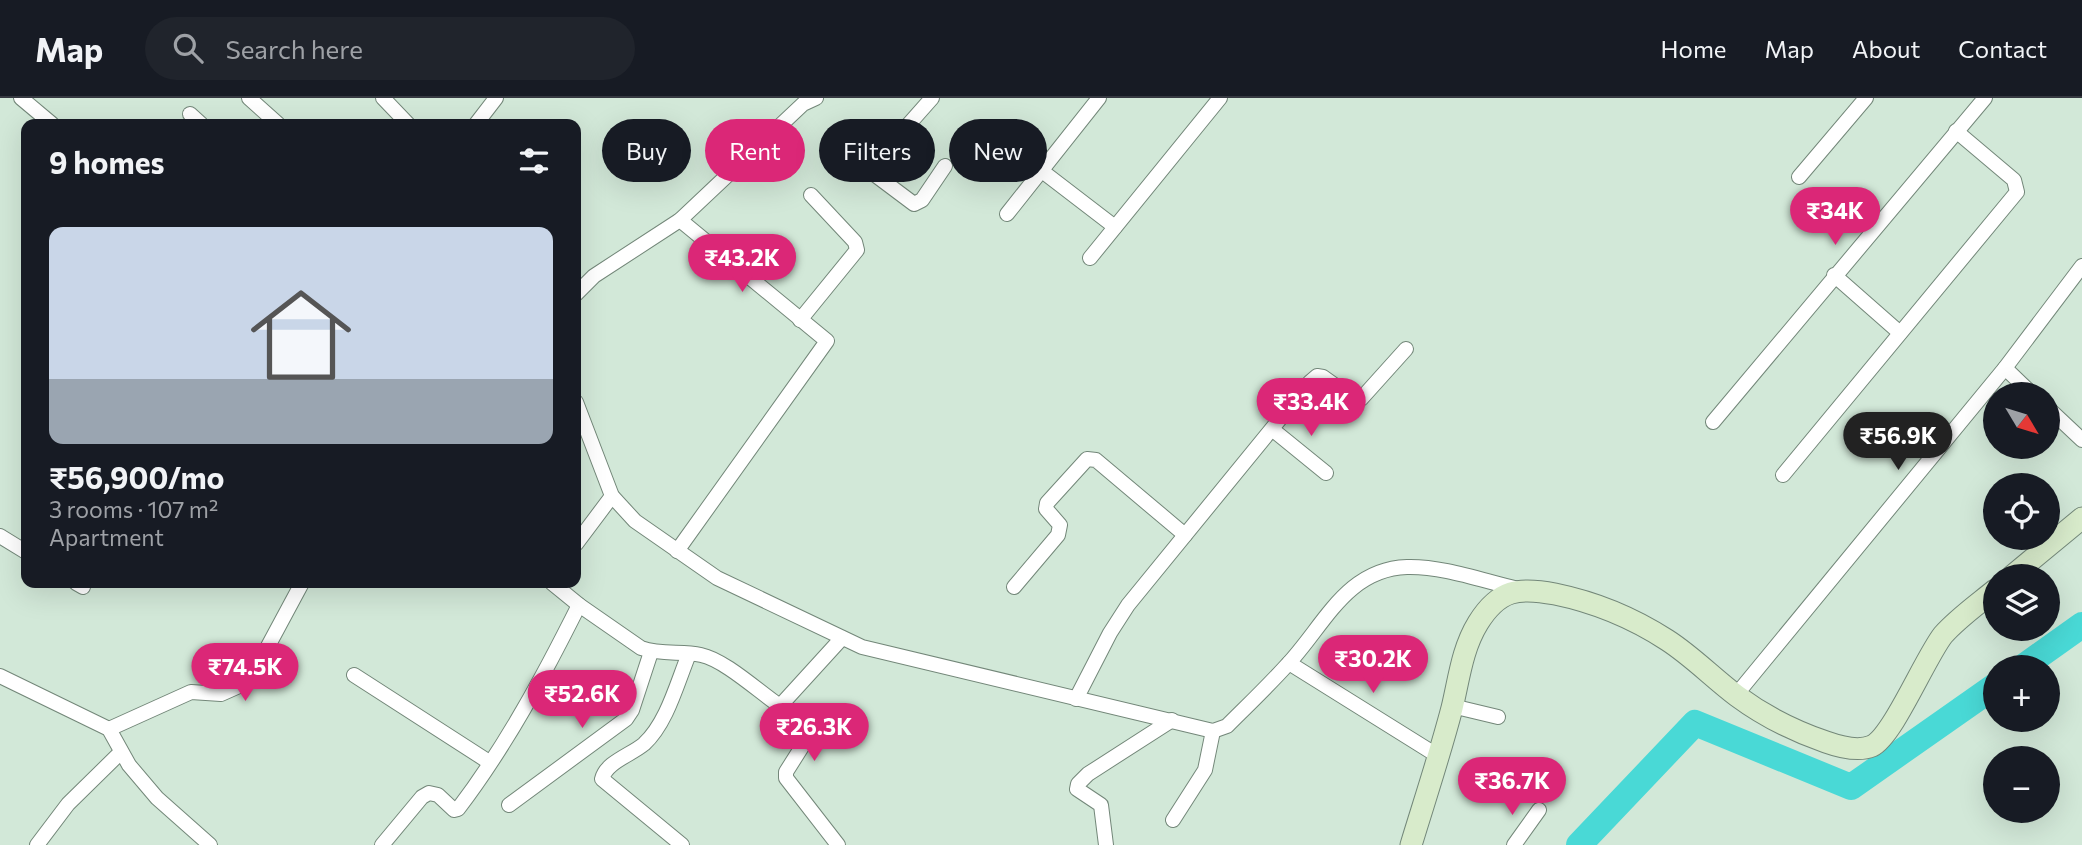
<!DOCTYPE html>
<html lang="en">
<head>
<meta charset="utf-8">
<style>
	:root { --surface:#171b24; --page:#20242c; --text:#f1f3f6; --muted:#9ea1a6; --line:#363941; --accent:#db2777 }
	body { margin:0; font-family:Commissioner,sans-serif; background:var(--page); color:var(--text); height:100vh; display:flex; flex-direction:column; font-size:26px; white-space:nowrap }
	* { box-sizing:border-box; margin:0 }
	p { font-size:23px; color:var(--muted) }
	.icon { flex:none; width:38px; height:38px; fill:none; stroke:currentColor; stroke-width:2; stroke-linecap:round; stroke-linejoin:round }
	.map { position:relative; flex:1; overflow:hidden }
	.side { position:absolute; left:21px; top:21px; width:560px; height:469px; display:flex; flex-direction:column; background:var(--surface); border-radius:14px; box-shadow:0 7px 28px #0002 }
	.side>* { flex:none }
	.top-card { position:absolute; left:602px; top:21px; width:665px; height:63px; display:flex; gap:14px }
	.needle { width:46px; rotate:128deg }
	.buttons { position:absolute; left:1983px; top:284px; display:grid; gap:14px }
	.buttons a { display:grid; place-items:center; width:77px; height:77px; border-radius:50%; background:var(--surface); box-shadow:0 7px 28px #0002; font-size:35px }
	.price { position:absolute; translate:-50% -60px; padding:0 16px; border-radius:24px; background:var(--accent); color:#fff; font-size:23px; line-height:46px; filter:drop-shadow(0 2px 4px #0008) }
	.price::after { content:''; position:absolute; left:50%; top:42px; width:21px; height:16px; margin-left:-10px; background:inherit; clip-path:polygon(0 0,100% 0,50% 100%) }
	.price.active { background:#222; color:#fff }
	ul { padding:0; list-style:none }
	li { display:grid; align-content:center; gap:14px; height:371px; padding:0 28px }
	li span { display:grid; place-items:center; height:217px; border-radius:14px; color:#555 }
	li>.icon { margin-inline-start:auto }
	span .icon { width:126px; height:126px; fill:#fffc; stroke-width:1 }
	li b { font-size:30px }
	h2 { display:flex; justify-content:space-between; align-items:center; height:84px; padding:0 28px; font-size:30px }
	.tag { padding:0 24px; border-radius:32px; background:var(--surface); box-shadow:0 7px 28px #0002; font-size:24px; line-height:63px }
	.tag.active { background:var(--accent); color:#fff }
	header { display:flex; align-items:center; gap:42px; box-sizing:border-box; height:98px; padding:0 35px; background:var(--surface); border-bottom:2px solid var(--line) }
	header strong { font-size:33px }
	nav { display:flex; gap:38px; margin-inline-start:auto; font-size:24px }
	.search { width:490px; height:63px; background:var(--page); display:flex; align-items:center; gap:18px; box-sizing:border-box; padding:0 24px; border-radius:38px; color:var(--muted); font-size:26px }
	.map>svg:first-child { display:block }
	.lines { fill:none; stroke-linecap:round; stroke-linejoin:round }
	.river { stroke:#49d9d6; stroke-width:26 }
	.street-casing { stroke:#738779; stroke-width:16 }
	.secondary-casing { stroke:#738779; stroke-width:23 }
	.street { stroke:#fff; stroke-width:14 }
	.secondary { stroke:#d8ebcb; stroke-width:21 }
</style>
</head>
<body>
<header>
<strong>Map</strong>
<div class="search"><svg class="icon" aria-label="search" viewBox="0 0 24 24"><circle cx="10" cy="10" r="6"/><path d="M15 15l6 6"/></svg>Search here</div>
<nav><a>Home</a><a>Map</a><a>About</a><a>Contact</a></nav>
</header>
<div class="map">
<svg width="2082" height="747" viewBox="0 0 2082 747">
	<rect width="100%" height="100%" fill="#d2e8d8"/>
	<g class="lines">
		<g class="river">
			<polyline points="2023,569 2082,527"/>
			<polyline points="1579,747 1695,625 1851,689 1995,588"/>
		</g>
		<g class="street-casing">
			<g id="street">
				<polyline points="21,0 52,26"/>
				<polyline points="249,0 278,26"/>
				<polyline points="383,0 408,26"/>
				<polyline points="932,0 878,61 874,76 914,106 922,102 945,68"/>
				<polyline points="190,16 201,26"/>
				<polyline points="476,26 496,0"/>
				<polyline points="1042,73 1115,129"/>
				<polyline points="1799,79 1866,0"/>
				<polyline points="1007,116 1099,0"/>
				<polyline points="1090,160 1220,0"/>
				<polyline points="1834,177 1900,235"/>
				<polyline points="576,196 594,178 680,122 803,6 816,0"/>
				<polyline points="800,222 857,152 855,144 811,97"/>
				<polyline points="2005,270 2032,296"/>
				<path d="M576 304 612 398 635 423 717 480 862 549 1213 633 1227 628C1247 608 1268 588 1287 567 1324 528 1346 471 1407 469 1443 468 1483 483 1518 491"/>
				<polyline points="2048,310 2082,342"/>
				<polyline points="1713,324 1985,0"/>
				<polyline points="1273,332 1326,375"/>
				<polyline points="1783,377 2017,94 2014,82 1956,33"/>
				<polyline points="0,438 26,454"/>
				<polyline points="576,446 612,398"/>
				<polyline points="677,453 827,243 680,122"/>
				<polyline points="76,485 83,489"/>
				<polyline points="1014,489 1058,437 1060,427 1046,411 1047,405 1087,361 1096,362 1185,437"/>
				<path d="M579 507 641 550C661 557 681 553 701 557 725 562 759 594 780 608L842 540"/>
				<polyline points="1289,565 1438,658"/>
				<polyline points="354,577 489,664"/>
				<polyline points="0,578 109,631 129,667 157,700 210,747"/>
				<polyline points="1736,597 2005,270 2082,168"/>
				<polyline points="1076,601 1110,535 1128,507 1310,284 1317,278 1323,279 1354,301 1361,301 1406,251"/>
				<polyline points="780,608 810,636 786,674 786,680 838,747"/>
				<polyline points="1452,608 1498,619"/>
				<polyline points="109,631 191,594 221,596 239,588 266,552 302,485"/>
				<polyline points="509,707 626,621 632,612 651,554"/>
				<polyline points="1173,722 1205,672 1213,633"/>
				<polyline points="37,747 68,706 121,654"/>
				<path d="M382 747 422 699 429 695 438 697 454 712 458 711C506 648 544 577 579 507L552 485"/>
				<path d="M682 747 602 681C606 664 631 657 644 646 667 625 677 585 689 556"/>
				<polyline points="1106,747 1101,707 1077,691 1078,686 1088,676 1172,622"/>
				<polyline points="1514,747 1539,712"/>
			</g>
		</g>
		<g class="secondary-casing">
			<g id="secondary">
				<polyline points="2012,478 2082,420"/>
				<path d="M1411 747C1425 701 1440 656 1452 610 1459 581 1462 551 1478 525 1499 491 1519 489 1555 496 1594 504 1633 520 1667 542 1692 558 1713 580 1737 598 1764 618 1794 633 1826 644 1840 649 1858 654 1872 648 1893 638 1925 560 1943 537 1958 520 1978 506 1995 492"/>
			</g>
		</g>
		<use href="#street" class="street"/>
		<use href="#secondary" class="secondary"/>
	</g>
</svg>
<div class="buttons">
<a><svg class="needle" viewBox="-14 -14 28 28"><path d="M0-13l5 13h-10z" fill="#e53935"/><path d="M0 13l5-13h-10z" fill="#9ea1a6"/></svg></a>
<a><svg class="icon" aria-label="locate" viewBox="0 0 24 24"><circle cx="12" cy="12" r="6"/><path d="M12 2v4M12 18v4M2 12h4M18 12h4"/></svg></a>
<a><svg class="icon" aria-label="layers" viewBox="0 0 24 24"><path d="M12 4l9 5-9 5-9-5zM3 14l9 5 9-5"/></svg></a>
<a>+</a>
<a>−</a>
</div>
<b class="price" style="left:1835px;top:149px">₹34K</b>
<b class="price" style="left:742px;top:196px">₹43.2K</b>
<b class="price" style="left:1311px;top:340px">₹33.4K</b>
<b class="price active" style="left:1898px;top:374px">₹56.9K</b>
<b class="price" style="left:1373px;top:597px">₹30.2K</b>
<b class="price" style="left:245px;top:605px">₹74.5K</b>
<b class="price" style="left:582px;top:632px">₹52.6K</b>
<b class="price" style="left:814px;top:665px">₹26.3K</b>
<b class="price" style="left:1512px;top:719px">₹36.7K</b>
<div class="top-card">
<a class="tag">Buy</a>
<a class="tag active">Rent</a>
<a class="tag">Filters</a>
<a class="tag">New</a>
</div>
<section class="side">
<h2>9 homes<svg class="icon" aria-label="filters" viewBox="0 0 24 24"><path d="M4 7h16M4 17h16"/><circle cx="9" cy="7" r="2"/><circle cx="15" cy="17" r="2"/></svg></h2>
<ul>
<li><span style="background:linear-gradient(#c9d6e8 70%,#9aa5b1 0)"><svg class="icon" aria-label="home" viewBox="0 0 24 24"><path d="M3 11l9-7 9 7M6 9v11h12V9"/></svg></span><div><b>₹56,900/mo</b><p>3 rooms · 107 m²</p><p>Apartment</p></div></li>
</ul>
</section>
</div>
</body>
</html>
